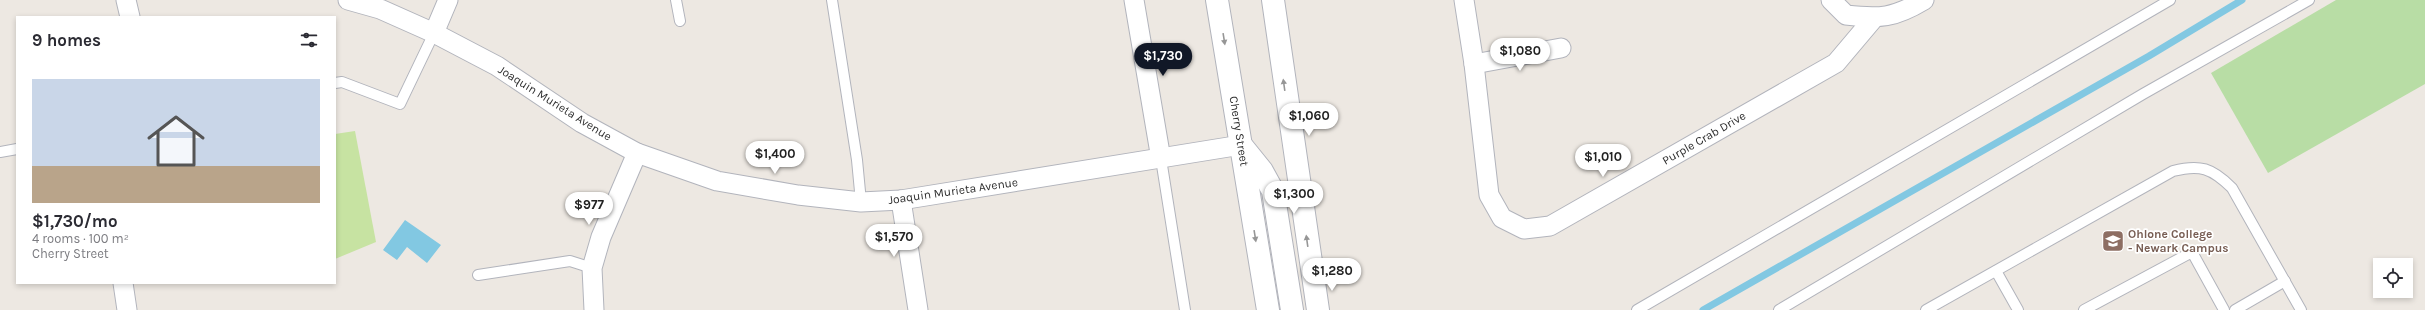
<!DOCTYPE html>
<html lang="en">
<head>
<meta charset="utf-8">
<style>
	:root { --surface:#fff; --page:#f7f7f7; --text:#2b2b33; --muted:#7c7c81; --line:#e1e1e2; --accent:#111827 }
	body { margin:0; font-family:Karla,sans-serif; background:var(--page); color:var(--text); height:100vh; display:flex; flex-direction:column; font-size:15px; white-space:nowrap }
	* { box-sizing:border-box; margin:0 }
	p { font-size:13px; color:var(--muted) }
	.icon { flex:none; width:22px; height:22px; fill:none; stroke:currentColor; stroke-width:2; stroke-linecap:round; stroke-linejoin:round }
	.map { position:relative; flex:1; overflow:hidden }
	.details { position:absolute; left:16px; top:16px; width:320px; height:268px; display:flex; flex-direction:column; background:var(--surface); border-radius:0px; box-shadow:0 2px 6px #0003 }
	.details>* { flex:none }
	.tools { position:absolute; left:2373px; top:258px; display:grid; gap:8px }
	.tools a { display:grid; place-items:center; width:40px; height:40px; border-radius:0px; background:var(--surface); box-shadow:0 2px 6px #0003; font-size:20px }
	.price { position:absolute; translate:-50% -34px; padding:0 9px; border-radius:14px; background:#fff; color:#222; font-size:13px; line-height:26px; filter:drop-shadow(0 1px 2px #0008) }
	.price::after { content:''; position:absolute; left:50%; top:24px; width:12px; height:9px; margin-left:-6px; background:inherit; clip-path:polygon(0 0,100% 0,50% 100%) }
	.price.on { background:var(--accent); color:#fff }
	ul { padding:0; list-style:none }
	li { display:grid; align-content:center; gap:8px; height:212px; padding:0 16px }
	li+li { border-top:1px solid var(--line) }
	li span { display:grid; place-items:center; height:124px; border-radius:0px; color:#555 }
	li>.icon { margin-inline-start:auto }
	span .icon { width:72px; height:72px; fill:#fffc; stroke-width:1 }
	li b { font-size:17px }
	h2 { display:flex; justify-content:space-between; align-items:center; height:48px; padding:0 16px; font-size:17px }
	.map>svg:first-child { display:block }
	.green { fill:#b8dda5 }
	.pitch { fill:#c7e3a2 }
	.water { fill:#82c8e2 }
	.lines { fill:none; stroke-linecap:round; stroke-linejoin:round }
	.stream { stroke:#82c8e2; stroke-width:7 }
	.lane-casing { stroke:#b2b4bc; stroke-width:12 }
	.street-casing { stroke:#b2b4bc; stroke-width:21 }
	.secondary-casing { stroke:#b2b4bc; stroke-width:24 }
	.lane { stroke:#fff; stroke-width:10 }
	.street { stroke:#fff; stroke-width:19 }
	.secondary { stroke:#fff; stroke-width:22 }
	.oneway { fill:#969696 }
	.labels { text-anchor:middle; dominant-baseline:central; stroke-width:3.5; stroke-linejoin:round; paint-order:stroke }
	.street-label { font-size:12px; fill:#2e2e2e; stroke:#fff }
	.education-label { font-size:12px; font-weight:bold; fill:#785e54; stroke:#fff; text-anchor:start }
</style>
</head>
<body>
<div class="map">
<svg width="2425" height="310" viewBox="0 0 2425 310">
	<rect width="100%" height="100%" fill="#ede8e2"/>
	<polygon class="green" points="2336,0 2425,0 2425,84 2268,173 2211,73"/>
	<polygon class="pitch" points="355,131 376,242 335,259 335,134"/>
	<polygon class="water" points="405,220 441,245 427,263 407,247 397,260 383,250"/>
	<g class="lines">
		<polyline class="stream" points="1703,310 2149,56 2242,0"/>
		<g class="lane-casing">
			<g id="lane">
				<polyline points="676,0 680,21"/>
				<polyline points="832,0 857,160 861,202"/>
				<polyline points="335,83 342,82 400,104 434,33"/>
				<polyline points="0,152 17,149"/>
				<polyline points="1161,159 1185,310"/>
				<polyline points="1996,271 2018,310"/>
				<polyline points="478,275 570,261 592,268"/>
				<polyline points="1637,310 2170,0"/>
				<polyline points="1779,310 2143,94 2309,0"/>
				<path d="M1926 310 2173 171C2200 164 2212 168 2232 188L2301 310"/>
				<polyline points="2084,310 2192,252 2224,310"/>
				<polyline points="2235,310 2285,281"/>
			</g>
		</g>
		<g class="street-casing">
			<g id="street">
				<polyline points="126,0 130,17"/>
				<polyline points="348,0 380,9 434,33 497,66 582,123 637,153 717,181 798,195 861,202 901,200 1241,145"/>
				<polyline points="1134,0 1161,159"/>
				<polyline points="1464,0 1474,64 1489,195 1502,218 1524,229 1550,226 1836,63 1874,18"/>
				<path d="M1831 0 1846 15C1880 19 1894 18 1924 0"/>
				<polyline points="434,33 448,0"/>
				<polyline points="1474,64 1561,48"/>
				<polyline points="901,200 918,310"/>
				<polyline points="123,283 127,310"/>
				<polyline points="594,310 592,268 601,237 637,153"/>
			</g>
		</g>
		<g class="secondary-casing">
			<g id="secondary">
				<polyline points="1217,0 1268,310"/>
				<polyline points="1273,0 1318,310"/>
				<polyline points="1241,145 1262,171 1273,191 1292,310"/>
			</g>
		</g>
		<use href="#lane" class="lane"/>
		<use href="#street" class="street"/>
		<use href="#secondary" class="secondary"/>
	</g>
	<defs><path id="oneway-solid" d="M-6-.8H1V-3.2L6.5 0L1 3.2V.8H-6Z"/></defs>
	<g class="oneway">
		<use href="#oneway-solid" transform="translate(1224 39) rotate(81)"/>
		<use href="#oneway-solid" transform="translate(1284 85) rotate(-98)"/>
		<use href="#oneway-solid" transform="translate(1255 236) rotate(81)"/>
		<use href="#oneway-solid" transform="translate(1307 241) rotate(-98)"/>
	</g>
	<defs>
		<g id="university-square" transform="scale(1.15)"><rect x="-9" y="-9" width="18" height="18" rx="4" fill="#8d6e63" stroke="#fff"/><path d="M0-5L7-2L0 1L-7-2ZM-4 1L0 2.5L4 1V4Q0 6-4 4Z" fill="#fff"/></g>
	</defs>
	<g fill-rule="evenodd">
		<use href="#university-square" x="2113" y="241"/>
	</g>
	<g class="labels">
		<g class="street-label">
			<text transform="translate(555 103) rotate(32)">Joaquin Murieta Avenue</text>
			<text transform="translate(1239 131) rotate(81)">Cherry Street</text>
			<text transform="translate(1704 138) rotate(-30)">Purple Crab Drive</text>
			<text transform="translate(953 191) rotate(-8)">Joaquin Murieta Avenue</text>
		</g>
		<g class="education-label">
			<text x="2128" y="234">Ohlone College<tspan x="2128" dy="14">- Newark Campus</tspan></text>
		</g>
	</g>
</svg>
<div class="tools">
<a><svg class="icon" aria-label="locate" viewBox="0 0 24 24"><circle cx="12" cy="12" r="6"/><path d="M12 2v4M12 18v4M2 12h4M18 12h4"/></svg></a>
</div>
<b class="price" style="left:1520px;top:72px">$1,080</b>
<b class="price on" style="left:1163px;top:77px">$1,730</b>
<b class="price" style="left:1309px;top:137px">$1,060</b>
<b class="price" style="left:775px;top:175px">$1,400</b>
<b class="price" style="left:1603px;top:178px">$1,010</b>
<b class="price" style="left:1294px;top:215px">$1,300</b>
<b class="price" style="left:589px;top:226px">$977</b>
<b class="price" style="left:894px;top:258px">$1,570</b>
<b class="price" style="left:1332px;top:292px">$1,280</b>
<section class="details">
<h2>9 homes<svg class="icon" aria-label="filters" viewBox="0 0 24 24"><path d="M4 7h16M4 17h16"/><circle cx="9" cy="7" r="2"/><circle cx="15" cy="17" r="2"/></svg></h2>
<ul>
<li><span style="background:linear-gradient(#c9d6e8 70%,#b9a48a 0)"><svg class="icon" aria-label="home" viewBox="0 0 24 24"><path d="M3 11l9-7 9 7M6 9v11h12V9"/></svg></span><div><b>$1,730/mo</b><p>4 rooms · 100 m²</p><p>Cherry Street</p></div></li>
</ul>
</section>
</div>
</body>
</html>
